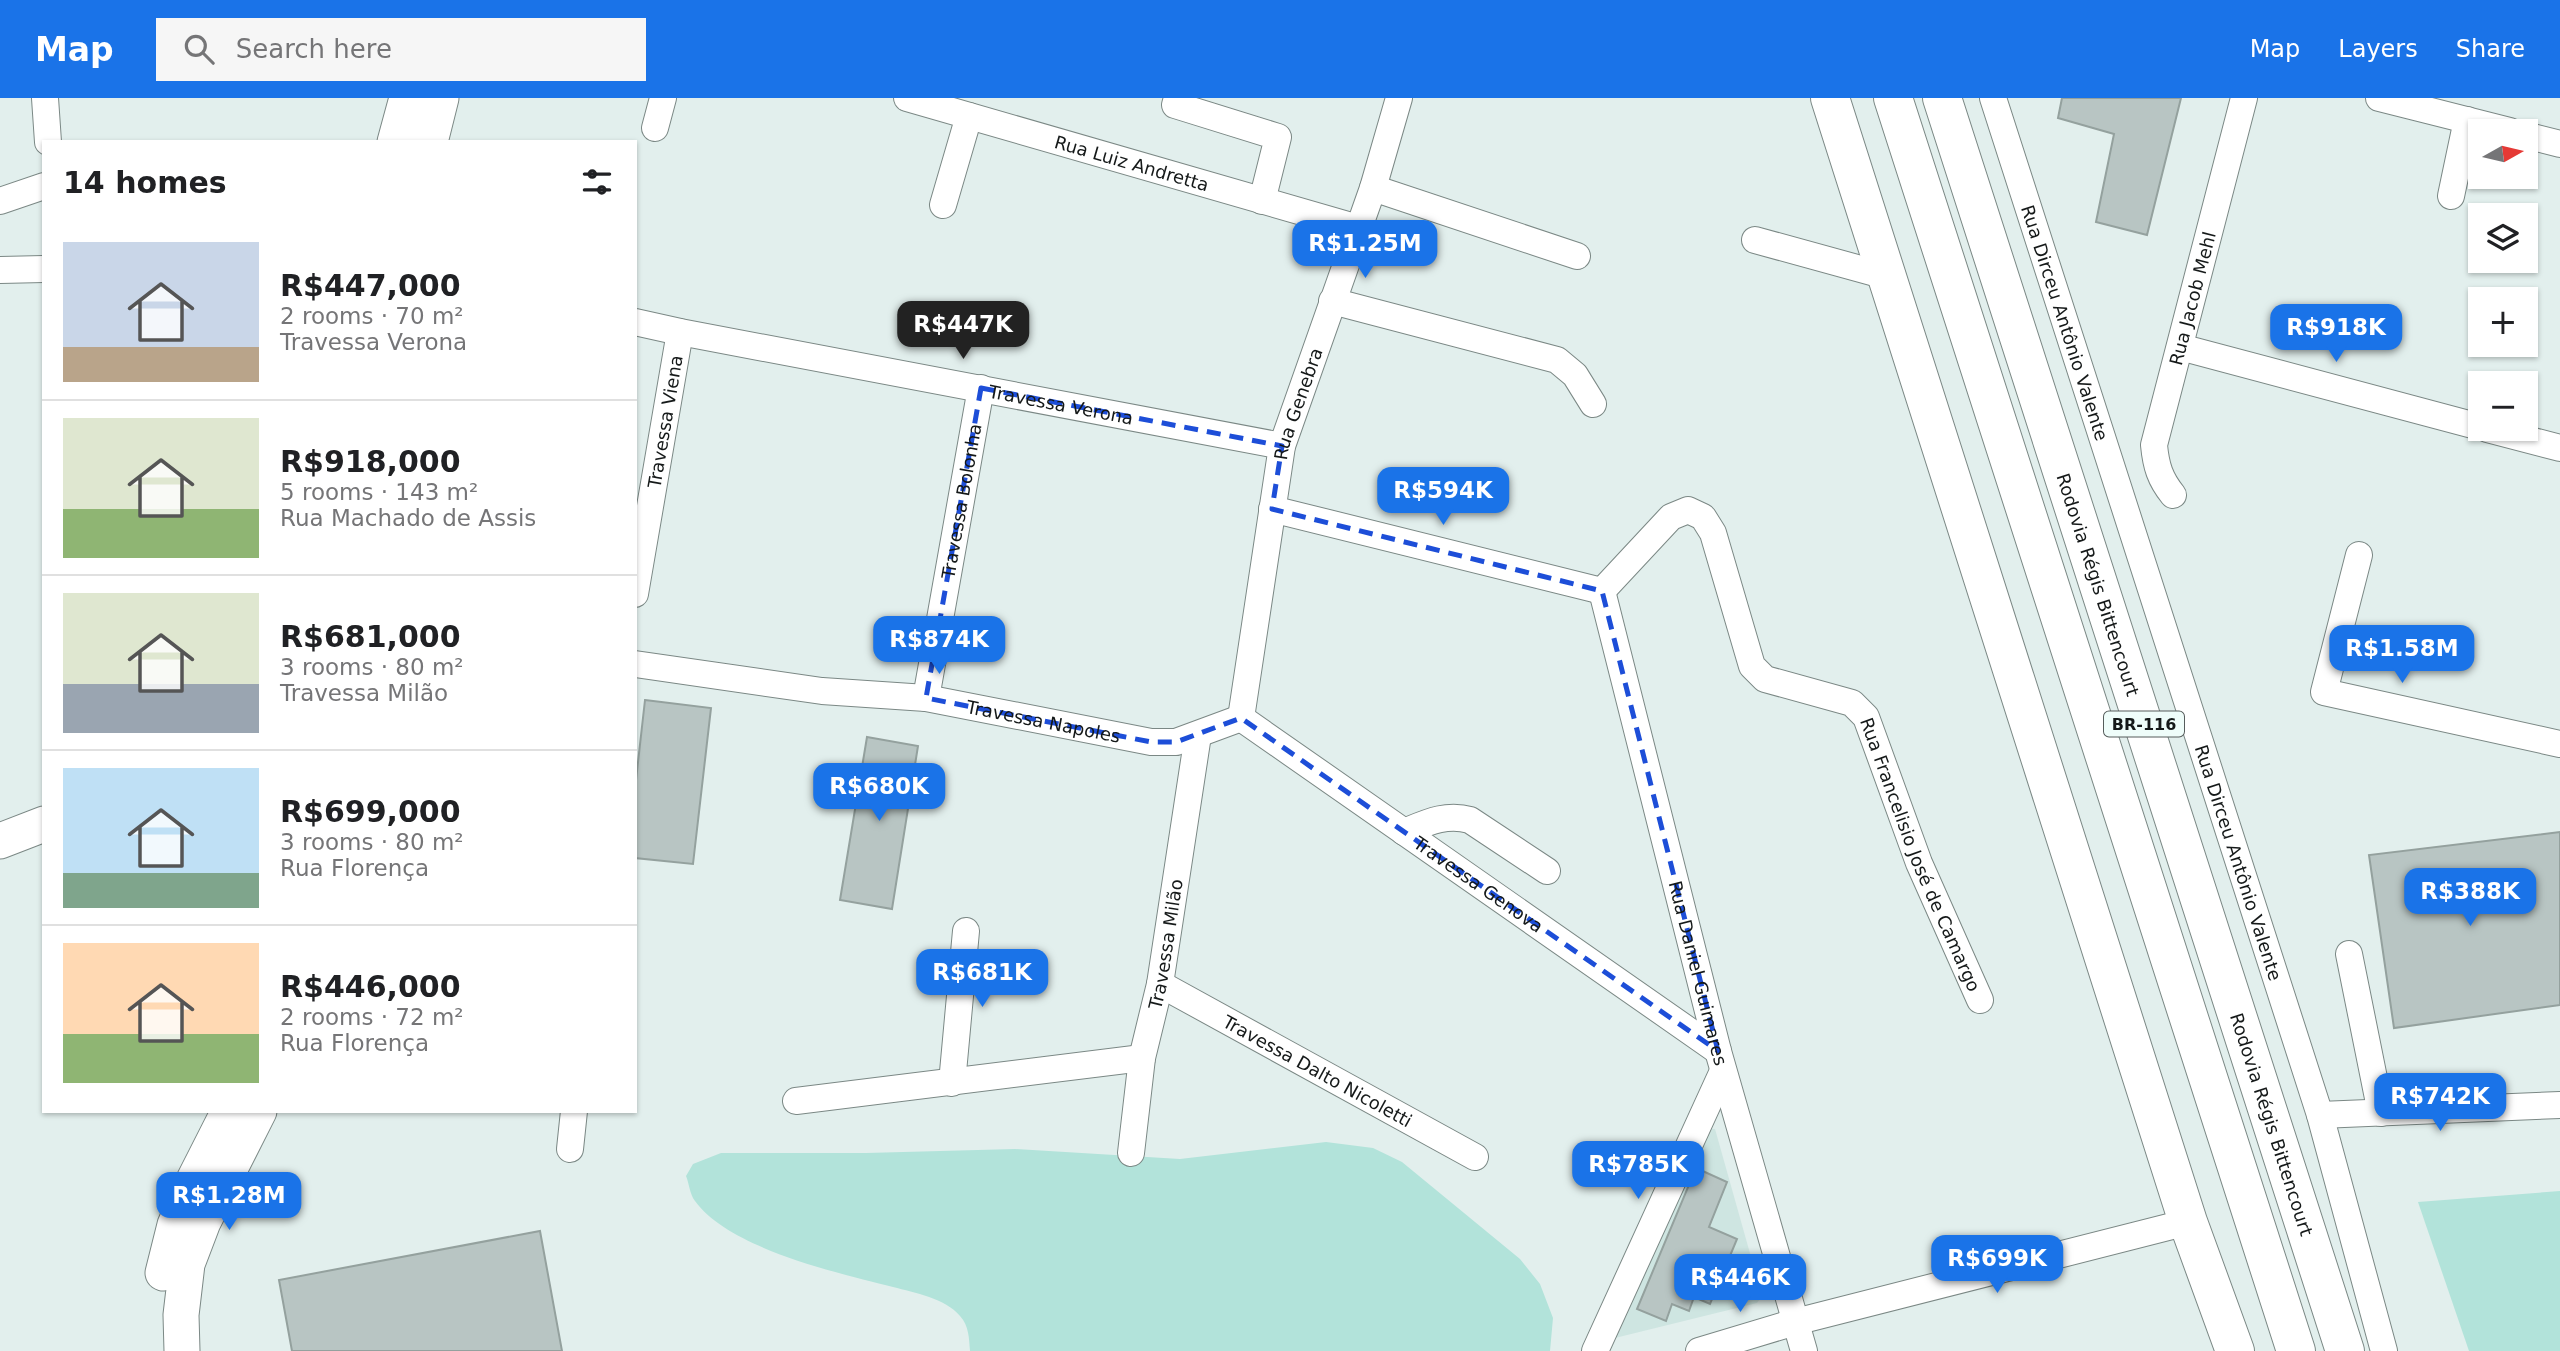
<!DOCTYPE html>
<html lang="en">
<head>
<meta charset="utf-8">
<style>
	:root { --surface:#fff; --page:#f6f6f6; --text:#202124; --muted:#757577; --line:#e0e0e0; --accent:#1a73e8 }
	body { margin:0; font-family:"DejaVu Sans",sans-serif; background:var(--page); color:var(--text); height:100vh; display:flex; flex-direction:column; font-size:26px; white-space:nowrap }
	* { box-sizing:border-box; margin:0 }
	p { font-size:23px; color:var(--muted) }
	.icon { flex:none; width:38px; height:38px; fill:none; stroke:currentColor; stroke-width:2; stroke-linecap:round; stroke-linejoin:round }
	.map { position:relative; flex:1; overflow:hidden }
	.sheet { position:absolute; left:42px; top:42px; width:595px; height:973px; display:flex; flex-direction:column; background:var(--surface); border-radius:0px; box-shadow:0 2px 5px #0004 }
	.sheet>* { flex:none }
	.needle { width:46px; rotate:82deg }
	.fabs { position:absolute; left:2468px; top:21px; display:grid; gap:14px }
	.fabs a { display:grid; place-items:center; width:70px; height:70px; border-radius:0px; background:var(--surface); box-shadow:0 2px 5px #0004; font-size:35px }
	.price { position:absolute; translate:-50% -60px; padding:0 16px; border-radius:14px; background:var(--accent); color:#fff; font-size:23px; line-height:46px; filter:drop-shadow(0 2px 4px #0008) }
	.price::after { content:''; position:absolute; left:50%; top:42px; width:21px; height:16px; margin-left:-10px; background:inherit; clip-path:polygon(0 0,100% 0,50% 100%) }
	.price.active { background:#222; color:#fff }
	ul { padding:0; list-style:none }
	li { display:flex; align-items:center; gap:21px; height:175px; padding:0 21px }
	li+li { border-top:2px solid var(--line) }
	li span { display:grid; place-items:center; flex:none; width:196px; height:140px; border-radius:0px; color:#555 }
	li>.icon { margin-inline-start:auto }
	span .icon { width:84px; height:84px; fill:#fffc; stroke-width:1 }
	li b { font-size:30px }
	h2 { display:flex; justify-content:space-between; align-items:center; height:84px; padding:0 21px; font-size:30px }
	header { display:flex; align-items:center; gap:42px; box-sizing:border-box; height:98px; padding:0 35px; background:var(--accent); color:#fff }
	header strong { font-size:33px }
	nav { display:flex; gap:38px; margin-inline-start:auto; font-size:24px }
	.search { width:490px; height:63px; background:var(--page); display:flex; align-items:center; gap:18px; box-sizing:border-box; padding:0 24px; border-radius:0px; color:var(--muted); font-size:26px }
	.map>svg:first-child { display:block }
	.built { fill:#cee5e1 }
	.green { fill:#b2e3da }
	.building { fill:#b8c5c3; stroke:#94a19e; stroke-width:2 }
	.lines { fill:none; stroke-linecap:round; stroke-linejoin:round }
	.minor-casing { stroke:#7b8885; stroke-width:28 }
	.major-casing { stroke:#7b8885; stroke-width:37 }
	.highway-casing { stroke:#7b8885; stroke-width:40 }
	.minor { stroke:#fff; stroke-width:26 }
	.major { stroke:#fff; stroke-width:35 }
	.highway { stroke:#fff; stroke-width:38 }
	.marked { fill:none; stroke:#1d4ed8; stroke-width:5; stroke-dasharray:14 9; stroke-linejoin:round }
	.labels { text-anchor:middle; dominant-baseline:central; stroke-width:6; stroke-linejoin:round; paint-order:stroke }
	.shield { fill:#effdfa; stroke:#565d5c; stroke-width:2 }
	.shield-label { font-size:16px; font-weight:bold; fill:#151919 }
	.street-label { font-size:18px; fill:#151919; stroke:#effdfa }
</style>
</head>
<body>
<header>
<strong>Map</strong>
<div class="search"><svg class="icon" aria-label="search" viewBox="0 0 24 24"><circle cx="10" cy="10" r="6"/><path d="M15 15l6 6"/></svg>Search here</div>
<nav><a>Map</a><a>Layers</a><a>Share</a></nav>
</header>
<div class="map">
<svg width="2560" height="1253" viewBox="0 0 2560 1253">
	<rect width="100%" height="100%" fill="#e2efed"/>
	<polygon class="built" points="1705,1030 1715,1031 1762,1198 1757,1205 1615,1240"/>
	<g class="green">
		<path d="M1326 1044 1373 1050 1402 1064 1520 1161 1540 1186 1553 1220 1550 1253H970C969 1240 969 1228 960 1218 945 1200 915 1195 893 1189 838 1175 730 1151 695 1103 690 1097 689 1085 686 1078L693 1066 721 1055H866L1015 1051 1180 1061Z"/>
		<polygon points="2560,1093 2560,1253 2469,1253 2418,1104"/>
	</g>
	<g class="building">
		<polygon points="2062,0 2181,0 2147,137 2096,124 2114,36 2058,20"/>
		<polygon points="645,602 711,610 693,766 635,760 635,691"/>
		<polygon points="867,639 918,648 892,811 840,802"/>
		<polygon points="2560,734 2560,907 2394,930 2369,757"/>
		<polygon points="1696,1070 1727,1084 1709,1129 1737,1141 1710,1206 1694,1199 1689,1213 1672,1206 1666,1223 1637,1211"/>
		<polygon points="540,1133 562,1253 292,1253 279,1182"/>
	</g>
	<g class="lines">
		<g class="minor-casing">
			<g id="minor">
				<polyline points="45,0 48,44"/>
				<path id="s1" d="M907 0 1358 130"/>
				<polyline points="1177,0 1175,7 1278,39 1262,103"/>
				<path id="s2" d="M1993 0 2320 1017 2384 1253"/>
				<polyline points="2379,0 2510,33"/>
				<polyline points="655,30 663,0"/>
				<polyline points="2525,37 2560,46"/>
				<polyline points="1373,90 1577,158"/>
				<polyline points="2451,98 2467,22"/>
				<polyline points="0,103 44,88"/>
				<polyline points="943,107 969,18"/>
				<polyline points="1755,142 1886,178"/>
				<polyline points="0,172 44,171"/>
				<polyline points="1332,203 1557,262 1575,277 1593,306"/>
				<path id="s3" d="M635 224 680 234 1282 348"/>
				<polyline points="2180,249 2480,329"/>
				<polyline points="2487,331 2560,350"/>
				<path id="s4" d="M2173 397C2160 381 2156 368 2154 347L2244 0"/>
				<polyline points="1272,411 1602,493"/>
				<polyline points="2359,457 2324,594 2560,646"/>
				<path id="s5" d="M1602 493 1718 953 1804 1253"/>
				<path id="s6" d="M1602 493 1671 419 1688 412 1703 419 1713 435 1752 568 1765 581 1852 605 1866 619 1919 765 1980 902"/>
				<path id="s7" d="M635 496 680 234"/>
				<path id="s8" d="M635 566 822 593 926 600 1151 644H1176L1241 620"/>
				<path id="s9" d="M926 600 981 290"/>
				<path id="s10" d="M1241 620 1282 348 1373 90 1399 0"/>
				<path id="s11" d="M1241 620 1718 953"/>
				<path d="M1404 734C1426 725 1446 715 1470 722L1547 773"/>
				<polyline points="2349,856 2381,1015"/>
				<path id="s12" d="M1160 886 1475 1059"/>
				<polyline points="952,985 966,833"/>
				<polyline points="796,1003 1142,960"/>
				<polyline points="2320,1017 2560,1007"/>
				<polyline points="570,1051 574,1013"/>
				<path id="s13" d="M1131 1055 1142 960 1160 886 1198 637"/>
				<polyline points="1595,1253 1723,973"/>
				<polyline points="1699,1253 1795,1224 2188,1124"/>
			</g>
		</g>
		<g class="major-casing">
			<g id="major">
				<polyline points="395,44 407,0"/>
				<polyline points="430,44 441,0"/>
				<polyline points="0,743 44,726"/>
				<polyline points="163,1175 175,1127 194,1082 229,1013"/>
				<polyline points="182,1253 181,1217 187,1166 203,1124 259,1013"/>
			</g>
		</g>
		<g class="highway-casing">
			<g id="highway">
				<polyline points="1830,0 2188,1124 2235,1253"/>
				<polyline points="1893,0 2296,1253"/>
				<path id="s14" d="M1942 0 2345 1253"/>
			</g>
		</g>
		<use href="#minor" class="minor"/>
		<use href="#major" class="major"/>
		<use href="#highway" class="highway"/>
	</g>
	<path class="marked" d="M981 290 1282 348 1272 411 1602 493 1718 953 1241 620 1176 644H1151L926 600Z"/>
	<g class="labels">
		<rect class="shield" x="2104" y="613.5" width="80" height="25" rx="5"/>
		<g class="shield-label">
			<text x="2144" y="626">BR-116</text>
		</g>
		<g class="street-label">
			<text stroke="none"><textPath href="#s1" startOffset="234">Rua Luiz Andretta</textPath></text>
			<text stroke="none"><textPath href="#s4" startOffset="206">Rua Jacob Mehl</textPath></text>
			<text stroke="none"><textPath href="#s2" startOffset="236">Rua Dirceu Antônio Valente</textPath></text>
			<text stroke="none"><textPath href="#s10" startOffset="320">Rua Genebra</textPath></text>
			<text stroke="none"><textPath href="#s3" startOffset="434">Travessa Verona</textPath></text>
			<text stroke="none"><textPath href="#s7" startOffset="175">Travessa Viena</textPath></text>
			<text stroke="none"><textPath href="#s9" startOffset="200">Travessa Bolonha</textPath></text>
			<text stroke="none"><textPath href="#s14" startOffset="511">Rodovia Régis Bittencourt</textPath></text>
			<text stroke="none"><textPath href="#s8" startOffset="413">Travessa Napoles</textPath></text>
			<text stroke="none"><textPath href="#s6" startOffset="570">Rua Francelisio José de Camargo</textPath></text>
			<text stroke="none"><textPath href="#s2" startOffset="803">Rua Dirceu Antônio Valente</textPath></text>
			<text stroke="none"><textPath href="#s11" startOffset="290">Travessa Genova</textPath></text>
			<text stroke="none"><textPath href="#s13" startOffset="212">Travessa Milão</textPath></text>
			<text stroke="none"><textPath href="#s5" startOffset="394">Rua Daniel Guimares</textPath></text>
			<text stroke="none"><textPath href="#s12" startOffset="180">Travessa Dalto Nicoletti</textPath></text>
			<text stroke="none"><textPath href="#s14" startOffset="1078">Rodovia Régis Bittencourt</textPath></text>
		</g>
	</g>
</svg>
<div class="fabs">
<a><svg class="needle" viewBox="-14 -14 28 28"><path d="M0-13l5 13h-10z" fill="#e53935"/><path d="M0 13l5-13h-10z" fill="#757577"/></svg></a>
<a><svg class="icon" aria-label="layers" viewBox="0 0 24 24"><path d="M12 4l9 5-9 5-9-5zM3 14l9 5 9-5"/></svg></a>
<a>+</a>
<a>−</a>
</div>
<b class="price" style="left:1365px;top:182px">R$1.25M</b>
<b class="price active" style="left:963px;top:263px">R$447K</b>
<b class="price" style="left:2336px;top:266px">R$918K</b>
<b class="price" style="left:1443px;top:429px">R$594K</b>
<b class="price" style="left:939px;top:578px">R$874K</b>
<b class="price" style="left:2402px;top:587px">R$1.58M</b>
<b class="price" style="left:879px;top:725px">R$680K</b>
<b class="price" style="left:2470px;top:830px">R$388K</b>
<b class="price" style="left:982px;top:911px">R$681K</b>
<b class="price" style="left:2440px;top:1035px">R$742K</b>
<b class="price" style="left:1638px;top:1103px">R$785K</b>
<b class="price" style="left:229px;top:1134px">R$1.28M</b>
<b class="price" style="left:1997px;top:1197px">R$699K</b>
<b class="price" style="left:1740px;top:1216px">R$446K</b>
<section class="sheet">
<h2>14 homes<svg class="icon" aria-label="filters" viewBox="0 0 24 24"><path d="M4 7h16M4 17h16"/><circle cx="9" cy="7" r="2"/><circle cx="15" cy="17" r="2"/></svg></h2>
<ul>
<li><span style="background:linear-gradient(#c9d6e8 75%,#b9a48a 0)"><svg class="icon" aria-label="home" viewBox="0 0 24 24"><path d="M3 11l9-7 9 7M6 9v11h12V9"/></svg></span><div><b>R$447,000</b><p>2 rooms · 70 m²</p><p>Travessa Verona</p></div></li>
<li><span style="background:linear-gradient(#dfe7d0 65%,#8fb573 0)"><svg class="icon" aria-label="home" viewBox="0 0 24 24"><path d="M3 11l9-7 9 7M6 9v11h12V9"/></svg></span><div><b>R$918,000</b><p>5 rooms · 143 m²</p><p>Rua Machado de Assis</p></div></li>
<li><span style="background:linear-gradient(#dfe7d0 65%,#9aa5b1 0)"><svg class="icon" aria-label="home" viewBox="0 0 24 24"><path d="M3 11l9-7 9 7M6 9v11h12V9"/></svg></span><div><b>R$681,000</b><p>3 rooms · 80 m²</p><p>Travessa Milão</p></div></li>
<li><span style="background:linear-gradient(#bfe0f5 75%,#7fa58c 0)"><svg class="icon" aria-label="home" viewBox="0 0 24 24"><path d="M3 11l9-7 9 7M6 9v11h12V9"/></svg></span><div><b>R$699,000</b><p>3 rooms · 80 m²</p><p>Rua Florença</p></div></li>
<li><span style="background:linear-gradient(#ffd9b3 65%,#8fb573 0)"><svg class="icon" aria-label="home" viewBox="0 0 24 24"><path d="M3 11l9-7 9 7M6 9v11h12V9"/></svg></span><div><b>R$446,000</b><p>2 rooms · 72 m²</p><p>Rua Florença</p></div></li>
</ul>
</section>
</div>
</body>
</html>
